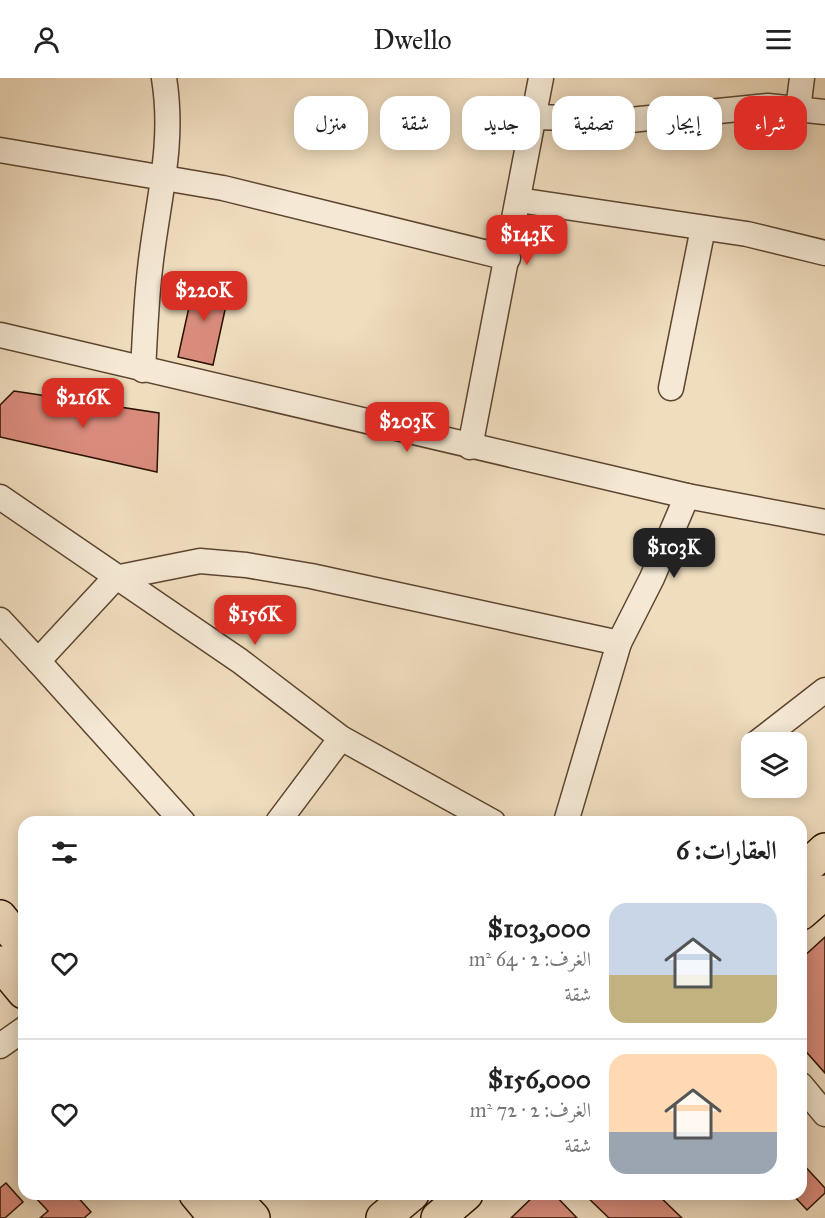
<!DOCTYPE html>
<html lang="ar">
<head>
<meta charset="utf-8">
<style>
	:root { --surface:#fff; --page:#f6f6f6; --text:#222; --muted:#767676; --line:#e0e0e0; --accent:#d93025 }
	body { margin:0; font-family:"IM FELL Great Primer",Amiri,serif; background:var(--page); color:var(--text); direction:rtl; height:100vh; display:flex; flex-direction:column; font-size:22px; white-space:nowrap }
	* { box-sizing:border-box; margin:0 }
	p { font-size:20px; color:var(--muted) }
	.icon { flex:none; width:33px; height:33px; fill:none; stroke:currentColor; stroke-width:2; stroke-linecap:round; stroke-linejoin:round }
	.map { position:relative; flex:1; overflow:hidden; direction:ltr }
	.sheet { position:absolute; left:18px; top:738px; width:789px; height:384px; display:flex; flex-direction:column; background:var(--surface); border-radius:18px; box-shadow:0 3px 15px #0003; direction:rtl }
	.sheet>* { flex:none }
	.guide { position:absolute; left:18px; top:18px; width:789px; height:54px; direction:rtl; display:flex; gap:12px }
	.fabs { position:absolute; left:741px; top:654px; display:grid; gap:12px }
	.fabs a { display:grid; place-items:center; width:66px; height:66px; border-radius:12px; background:var(--surface); box-shadow:0 3px 15px #0003; font-size:30px }
	.price { position:absolute; translate:-50% -51px; padding:0 14px; border-radius:12px; background:var(--accent); color:#fff; font-size:20px; line-height:39px; filter:drop-shadow(0 2px 3px #0008) }
	.price::after { content:''; position:absolute; left:50%; top:36px; width:18px; height:14px; margin-left:-9px; background:inherit; clip-path:polygon(0 0,100% 0,50% 100%) }
	.price.selected { background:#222; color:#fff }
	ul { padding:0; list-style:none }
	li { display:flex; align-items:center; gap:18px; height:150px; padding:0 30px }
	li+li { border-top:2px solid var(--line) }
	li span { display:grid; place-items:center; flex:none; width:168px; height:120px; border-radius:18px; color:#555 }
	li>.icon { margin-inline-start:auto }
	span .icon { width:72px; height:72px; fill:#fffc; stroke-width:1 }
	li b { font-size:26px }
	h2 { display:flex; justify-content:space-between; align-items:center; height:72px; padding:0 30px; font-size:26px }
	.pill { padding:0 21px; border-radius:18px; background:var(--surface); box-shadow:0 3px 15px #0003; font-size:21px; line-height:54px }
	.pill.selected { background:var(--accent); color:#fff }
	header { display:flex; justify-content:space-between; align-items:center; height:78px; padding:0 30px; background:var(--surface); font-size:27px; font-weight:600 }
	.map>svg:first-child { display:block }
	.building { fill:#da8c7c; stroke:#2c1201; stroke-width:1.5 }
	.lines { fill:none; stroke-linecap:round; stroke-linejoin:round }
	.street-casing { stroke:#5d4530; stroke-width:27 }
	.primary-casing { stroke:#2c1201; stroke-width:36 }
	.street { stroke:#f5e9d5; stroke-width:24 }
	.primary { stroke:#f0ddbe; stroke-width:33 }
</style>
</head>
<body>
<header><svg class="icon" aria-label="menu" viewBox="0 0 24 24"><path d="M4 6h16M4 12h16M4 18h16"/></svg>Dwello<svg class="icon" aria-label="person" viewBox="0 0 24 24"><circle cx="12" cy="8" r="4"/><path d="M4 21q1-7 8-7t8 7"/></svg></header>
<div class="map">
<svg width="825" height="1140" viewBox="0 0 825 1140">
	<rect width="100%" height="100%" fill="#f0ddbe"/>
	<filter id="stains"><feTurbulence type="fractalNoise" baseFrequency=".00333" numOctaves="4"/><feColorMatrix values="0 0 0 0 .2 0 0 0 0 .09 0 0 0 0 .02 0 0 0 .5 -.17"/></filter>
	<radialGradient id="worn" r=".72"><stop offset=".6" stop-color="#630" stop-opacity="0"/><stop offset="1" stop-color="#630" stop-opacity=".3"/></radialGradient>
	<g class="building">
		<polygon points="195,202 230,209 213,287 178,279"/>
		<polygon points="14,313 159,335 157,394 0,359 0,327"/>
		<polygon points="825,859 825,995 801,968 801,881"/>
		<polygon points="801,1084 825,1110 825,1115 807,1132 792,1116 801,1116"/>
		<polygon points="6,1105 23,1124 5,1140 0,1140 0,1110"/>
		<polygon points="32,1116 75,1116 91,1134 84,1140 40,1140 48,1133"/>
		<polygon points="536,1116 554,1116 577,1140 511,1140"/>
		<polygon points="584,1116 657,1116 682,1140 609,1140"/>
	</g>
	<g class="lines">
		<g class="street-casing">
			<g id="street">
				<polyline points="798,31 802,0"/>
				<polyline points="535,39 630,42 768,28 825,34"/>
				<polyline points="0,72 223,110 508,180"/>
				<polyline points="518,122 747,156 825,175"/>
				<polyline points="0,257 687,418 825,444"/>
				<path d="M143 292C145 258 146 224 150 191 157 124 175 68 164 0"/>
				<polyline points="671,310 703,150"/>
				<polyline points="470,369 541,0"/>
				<polyline points="0,419 240,583 341,660 493,744"/>
				<polyline points="0,542 38,583"/>
				<polyline points="619,565 652,500 687,418"/>
				<polyline points="758,664 825,612"/>
				<polyline points="183,744 38,583 115,500 200,483 246,487 311,498 619,565 566,744"/>
				<polyline points="278,744 341,660"/>
				<polyline points="0,968 24,951"/>
				<polyline points="801,1007 825,1036"/>
			</g>
		</g>
		<g class="primary-casing">
			<g id="primary">
				<polyline points="801,794 825,772"/>
				<polyline points="801,835 825,814"/>
				<polyline points="0,839 24,869"/>
				<polyline points="0,885 24,914"/>
				<polyline points="196,1116 216,1140"/>
				<polyline points="231,1116 253,1140"/>
				<polyline points="383,1140 412,1116"/>
				<polyline points="438,1140 466,1116"/>
			</g>
		</g>
		<use href="#street" class="street"/>
		<use href="#primary" class="primary"/>
	</g>
	<rect width="100%" height="100%" filter="url(#stains)"/>
	<rect width="100%" height="100%" fill="url(#worn)"/>
</svg>
<div class="fabs">
<a><svg class="icon" aria-label="layers" viewBox="0 0 24 24"><path d="M12 4l9 5-9 5-9-5zM3 14l9 5 9-5"/></svg></a>
</div>
<b class="price" style="left:527px;top:188px">$143K</b>
<b class="price" style="left:204px;top:244px">$220K</b>
<b class="price" style="left:83px;top:351px">$216K</b>
<b class="price" style="left:407px;top:375px">$203K</b>
<b class="price selected" style="left:674px;top:501px">$103K</b>
<b class="price" style="left:255px;top:568px">$156K</b>
<div class="guide">
<a class="pill selected">شراء</a>
<a class="pill">إيجار</a>
<a class="pill">تصفية</a>
<a class="pill">جديد</a>
<a class="pill">شقة</a>
<a class="pill">منزل</a>
</div>
<section class="sheet">
<h2>العقارات: 6<svg class="icon" aria-label="filters" viewBox="0 0 24 24"><path d="M4 7h16M4 17h16"/><circle cx="9" cy="7" r="2"/><circle cx="15" cy="17" r="2"/></svg></h2>
<ul>
<li><span style="background:linear-gradient(#c9d6e8 60%,#c2b280 0)"><svg class="icon" aria-label="home" viewBox="0 0 24 24"><path d="M3 11l9-7 9 7M6 9v11h12V9"/></svg></span><div><b>$103,000</b><p>الغرف: 2 · 64 m²</p><p>شقة</p></div><svg class="icon" aria-label="heart" viewBox="0 0 24 24"><path d="M12 20l-8-8c-3-5 5-10 8-4 3-6 11-1 8 4z"/></svg></li>
<li><span style="background:linear-gradient(#ffd9b3 65%,#9aa5b1 0)"><svg class="icon" aria-label="home" viewBox="0 0 24 24"><path d="M3 11l9-7 9 7M6 9v11h12V9"/></svg></span><div><b>$156,000</b><p>الغرف: 2 · 72 m²</p><p>شقة</p></div><svg class="icon" aria-label="heart" viewBox="0 0 24 24"><path d="M12 20l-8-8c-3-5 5-10 8-4 3-6 11-1 8 4z"/></svg></li>
</ul>
</section>
</div>
</body>
</html>
